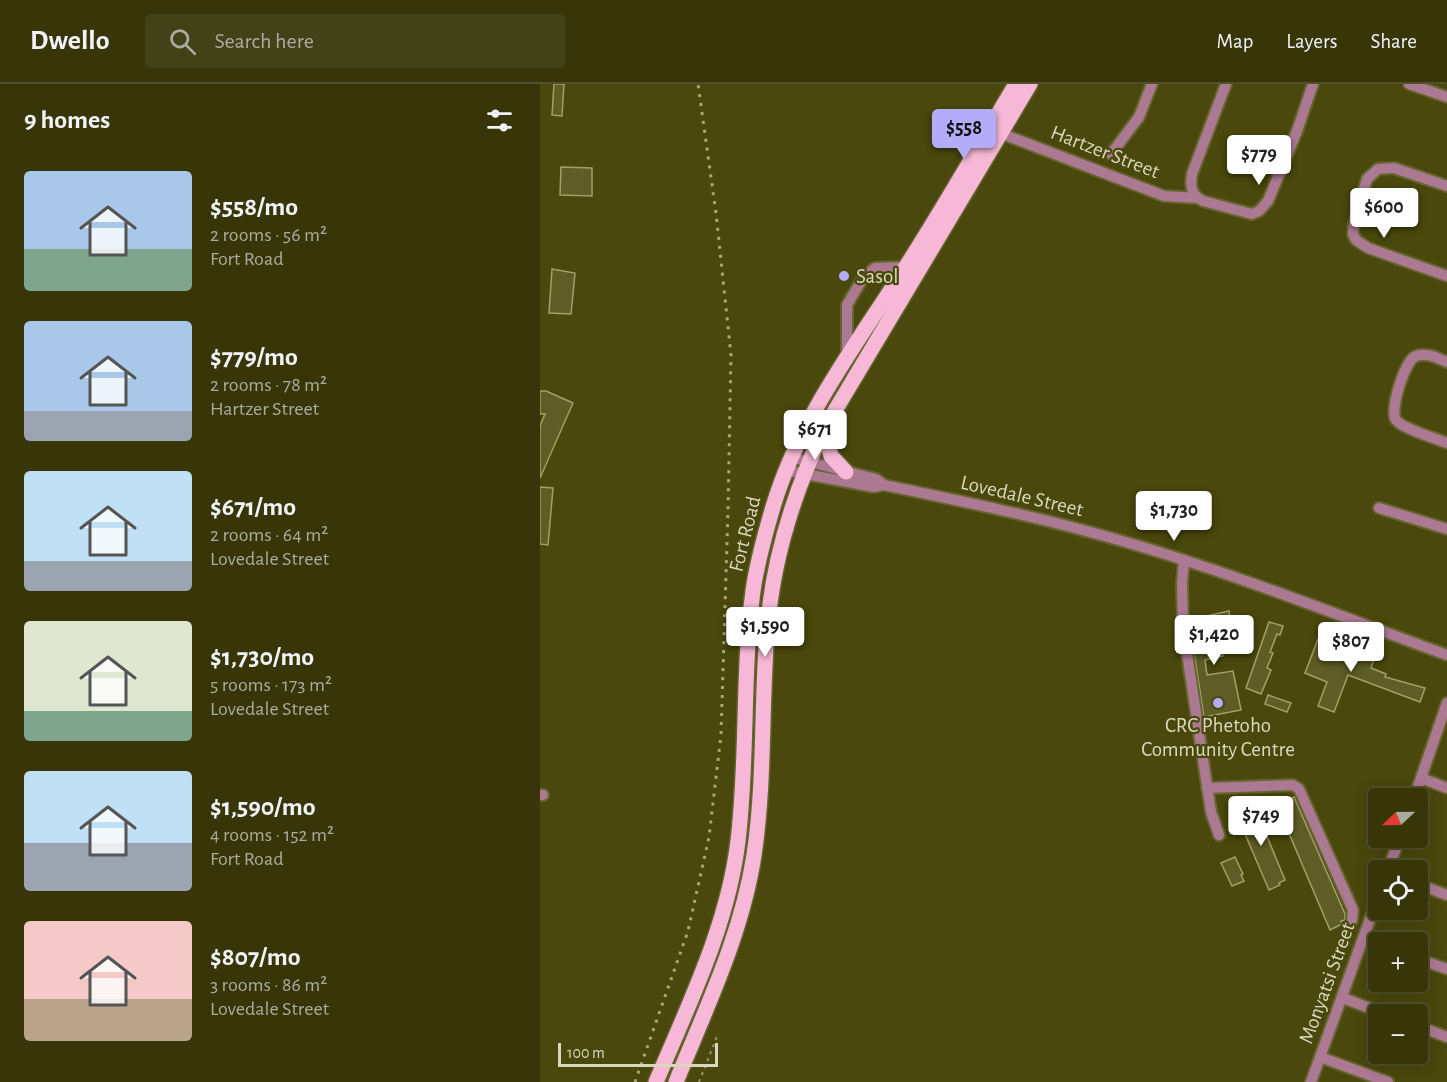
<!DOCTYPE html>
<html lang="en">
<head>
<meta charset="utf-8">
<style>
	:root { --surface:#383609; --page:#434117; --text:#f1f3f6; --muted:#abab9c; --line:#52502a; --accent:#b4acf9 }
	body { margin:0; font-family:"Alegreya Sans",sans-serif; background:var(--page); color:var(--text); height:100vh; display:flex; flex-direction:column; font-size:22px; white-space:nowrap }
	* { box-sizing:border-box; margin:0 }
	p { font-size:20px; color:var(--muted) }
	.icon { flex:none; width:33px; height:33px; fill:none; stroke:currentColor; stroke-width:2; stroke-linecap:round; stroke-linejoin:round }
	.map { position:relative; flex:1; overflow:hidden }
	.sheet { display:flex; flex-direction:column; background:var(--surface); width:540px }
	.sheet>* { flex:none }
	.needle { width:39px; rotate:248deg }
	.controls { position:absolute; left:828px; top:704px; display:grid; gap:12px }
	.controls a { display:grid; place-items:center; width:60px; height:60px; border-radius:6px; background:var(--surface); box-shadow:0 3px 15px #0003,0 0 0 2px var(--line); font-size:30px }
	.scale { position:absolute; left:18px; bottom:15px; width:160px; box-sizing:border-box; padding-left:6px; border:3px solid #d8d9bc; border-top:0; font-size:16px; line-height:21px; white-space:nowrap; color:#d8d9bc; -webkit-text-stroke:4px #4a480c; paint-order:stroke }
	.price { position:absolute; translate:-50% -51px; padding:0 14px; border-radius:6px; background:#fff; color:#222; font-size:20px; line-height:39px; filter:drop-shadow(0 2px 3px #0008) }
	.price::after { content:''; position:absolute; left:50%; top:36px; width:18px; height:14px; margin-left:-9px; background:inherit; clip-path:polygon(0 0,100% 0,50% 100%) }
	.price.on { background:var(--accent); color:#111 }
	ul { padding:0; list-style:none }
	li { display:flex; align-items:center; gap:18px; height:150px; padding:0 24px }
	li span { display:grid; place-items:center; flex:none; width:168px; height:120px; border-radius:6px; color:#555 }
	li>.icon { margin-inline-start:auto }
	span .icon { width:72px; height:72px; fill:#fffc; stroke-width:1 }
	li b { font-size:26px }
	h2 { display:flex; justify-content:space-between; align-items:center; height:72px; padding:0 24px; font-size:26px }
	header { display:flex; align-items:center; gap:36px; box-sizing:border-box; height:84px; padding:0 30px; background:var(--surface); border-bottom:2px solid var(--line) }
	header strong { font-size:28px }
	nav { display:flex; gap:33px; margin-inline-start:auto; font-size:21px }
	.search { width:420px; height:54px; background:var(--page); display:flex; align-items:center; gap:15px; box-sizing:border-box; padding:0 21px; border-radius:6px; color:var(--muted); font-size:22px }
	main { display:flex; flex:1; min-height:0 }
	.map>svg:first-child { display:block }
	.building { fill:#5e5d25; stroke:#a1a167; stroke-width:1.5 }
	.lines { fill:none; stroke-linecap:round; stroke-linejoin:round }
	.minor-casing { stroke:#66652f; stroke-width:14 }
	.major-casing { stroke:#66652f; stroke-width:18 }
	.path { stroke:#97966b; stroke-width:2; stroke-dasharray:3 4.5; stroke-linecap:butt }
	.minor { stroke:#ac7992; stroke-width:10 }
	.major { stroke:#f7b8d7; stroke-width:15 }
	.rail { stroke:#a8a880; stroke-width:3; stroke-dasharray:3 6; stroke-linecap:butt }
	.poi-dot { fill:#b4acf9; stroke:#4a480c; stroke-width:2 }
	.labels { text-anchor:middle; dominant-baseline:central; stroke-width:4.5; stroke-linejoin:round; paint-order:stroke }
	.street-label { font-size:21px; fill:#d8d9bc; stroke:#4a480c }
	.poi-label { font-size:21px; fill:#d8d9bc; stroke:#4a480c; text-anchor:start }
</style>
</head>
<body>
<header>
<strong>Dwello</strong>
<div class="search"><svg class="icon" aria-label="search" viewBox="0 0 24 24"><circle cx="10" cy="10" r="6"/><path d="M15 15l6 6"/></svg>Search here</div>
<nav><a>Map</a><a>Layers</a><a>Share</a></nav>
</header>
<main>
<section class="sheet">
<h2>9 homes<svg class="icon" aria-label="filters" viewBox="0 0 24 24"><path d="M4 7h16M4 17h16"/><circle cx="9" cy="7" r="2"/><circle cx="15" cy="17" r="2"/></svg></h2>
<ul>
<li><span style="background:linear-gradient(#a9c7e8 65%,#7fa58c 0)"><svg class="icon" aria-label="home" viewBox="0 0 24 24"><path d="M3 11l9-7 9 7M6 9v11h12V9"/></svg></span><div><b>$558/mo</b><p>2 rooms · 56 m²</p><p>Fort Road</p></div></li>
<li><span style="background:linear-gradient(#a9c7e8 75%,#9aa5b1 0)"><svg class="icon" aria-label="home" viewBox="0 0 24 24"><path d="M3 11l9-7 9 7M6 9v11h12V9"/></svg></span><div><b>$779/mo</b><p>2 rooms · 78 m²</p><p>Hartzer Street</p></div></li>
<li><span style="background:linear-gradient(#bfe0f5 75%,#9aa5b1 0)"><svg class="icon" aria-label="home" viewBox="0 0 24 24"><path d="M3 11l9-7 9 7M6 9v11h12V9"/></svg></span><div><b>$671/mo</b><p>2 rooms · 64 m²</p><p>Lovedale Street</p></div></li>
<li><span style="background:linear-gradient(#dfe7d0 75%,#7fa58c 0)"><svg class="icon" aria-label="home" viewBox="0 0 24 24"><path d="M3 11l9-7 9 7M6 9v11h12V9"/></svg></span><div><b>$1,730/mo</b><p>5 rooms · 173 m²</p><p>Lovedale Street</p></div></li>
<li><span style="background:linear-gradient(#bfe0f5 60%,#9aa5b1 0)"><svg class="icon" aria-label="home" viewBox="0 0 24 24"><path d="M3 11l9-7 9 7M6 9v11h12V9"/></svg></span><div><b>$1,590/mo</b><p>4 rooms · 152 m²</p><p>Fort Road</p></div></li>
<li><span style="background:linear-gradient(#f6c9c9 65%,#b9a48a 0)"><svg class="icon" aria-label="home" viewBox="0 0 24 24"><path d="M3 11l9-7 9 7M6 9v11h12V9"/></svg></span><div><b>$807/mo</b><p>3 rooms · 86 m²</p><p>Lovedale Street</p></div></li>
</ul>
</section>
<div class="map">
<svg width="907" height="998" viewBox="0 0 907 998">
	<rect width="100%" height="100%" fill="#4a480c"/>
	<g class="building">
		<polygon points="14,0 24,0 22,32 12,31"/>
		<polygon points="21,83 52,84 52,112 20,111"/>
		<polygon points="12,185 35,189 31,230 9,229"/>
		<polygon points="0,307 6,307 33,319 0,394 0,342 5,330 0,330"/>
		<polygon points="0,403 13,404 8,461 0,460"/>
		<polygon points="689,527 692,549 680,552 683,572 665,576 667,591 693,587 701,626 664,633 652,555 656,554 652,537 666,534 666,532"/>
		<polygon points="729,538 743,542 740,551 737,550 730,568 733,569 727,584 731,586 721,610 706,604"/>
		<polygon points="778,555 835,573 831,584 846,590 845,593 885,604 880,618 808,591 794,628 778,622 787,598 765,589"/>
		<polygon points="728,611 751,619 747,628 725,620"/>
		<polygon points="754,713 805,830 805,836 801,837 802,840 790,846 737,721"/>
		<polygon points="714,721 745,796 739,799 740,801 729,806 696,729"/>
		<polygon points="695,773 703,790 701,791 704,797 692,802 681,779"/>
	</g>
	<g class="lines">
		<g class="minor-casing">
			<g id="minor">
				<path d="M686 0 652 90C650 102 651 111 663 117L712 130 719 127 728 117 757 47 773 0"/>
				<polyline points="869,0 907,13"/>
				<polyline points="460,49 624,112 658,114"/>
				<polyline points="571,70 599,33 612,0"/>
				<polyline points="907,102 854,84 838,85 827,95 814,140 813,150 816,156 828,164 907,192"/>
				<polyline points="307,272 307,221 323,194 335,184 366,183"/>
				<path d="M907 278C897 274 886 268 876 272 865 276 849 326 856 336 863 345 895 354 907 359"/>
				<path d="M250 373 336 395 344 401C421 417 499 433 575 455 688 487 797 531 907 571"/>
				<polyline points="244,386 334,403 344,401"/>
				<polyline points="839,424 907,445"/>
				<polyline points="644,476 642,499 643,543 671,728 679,751"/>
				<polyline points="881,694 907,704"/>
				<polyline points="667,704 753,701 759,705 813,826 812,836"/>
				<polyline points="0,711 3,711"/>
				<polyline points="874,714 907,619"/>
				<polyline points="848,786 860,753"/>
				<polyline points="878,800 907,811"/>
				<polyline points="824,855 838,861"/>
				<polyline points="878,875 907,885"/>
				<polyline points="803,914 845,930"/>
				<polyline points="878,942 907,953"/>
				<polyline points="780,973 848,998"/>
				<polyline points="771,998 838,813"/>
			</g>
		</g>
		<g class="major-casing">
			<g id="major">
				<polyline points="284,345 291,372 306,388"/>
				<path d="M116 998C149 920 188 841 198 757 208 674 202 590 213 507 217 479 225 450 233 423 260 333 317 260 367 181 405 122 440 60 476 0"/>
				<path d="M136 998C166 924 202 850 214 771 225 698 221 623 227 549 232 477 253 410 284 345L490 0"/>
			</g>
		</g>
		<polyline class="path" points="159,998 178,950"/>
		<use href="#minor" class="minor"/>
		<use href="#major" class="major"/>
		<polyline class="rail" points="95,998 148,847 169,753 181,651 188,426 191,271 176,129 158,0"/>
	</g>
	<g class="poi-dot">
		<circle cx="304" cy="192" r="6"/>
		<circle cx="678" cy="619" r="6"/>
	</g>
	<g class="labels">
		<g class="street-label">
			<text transform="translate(565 68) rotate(21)">Hartzer Street</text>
			<text transform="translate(482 412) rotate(13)">Lovedale Street</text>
			<text transform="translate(205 450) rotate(-76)">Fort Road</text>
			<text transform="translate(787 899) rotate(-70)">Monyatsi Street</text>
		</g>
		<g class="poi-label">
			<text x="316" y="192">Sasol</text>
			<text x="678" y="641" text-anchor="middle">CRC Phetoho<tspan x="678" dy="24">Community Centre</tspan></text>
		</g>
	</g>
</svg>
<div class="controls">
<a><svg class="needle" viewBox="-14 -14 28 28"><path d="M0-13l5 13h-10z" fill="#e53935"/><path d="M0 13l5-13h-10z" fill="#abab9c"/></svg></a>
<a><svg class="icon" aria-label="locate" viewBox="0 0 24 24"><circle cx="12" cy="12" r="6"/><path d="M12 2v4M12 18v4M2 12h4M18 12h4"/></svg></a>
<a>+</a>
<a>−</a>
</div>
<div class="scale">100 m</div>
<b class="price on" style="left:424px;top:76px">$558</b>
<b class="price" style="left:719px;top:102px">$779</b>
<b class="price" style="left:844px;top:155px">$600</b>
<b class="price" style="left:275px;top:377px">$671</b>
<b class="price" style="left:634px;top:458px">$1,730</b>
<b class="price" style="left:225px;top:574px">$1,590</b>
<b class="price" style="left:674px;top:582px">$1,420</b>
<b class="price" style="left:811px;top:589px">$807</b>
<b class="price" style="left:721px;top:763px">$749</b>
</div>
</main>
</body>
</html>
